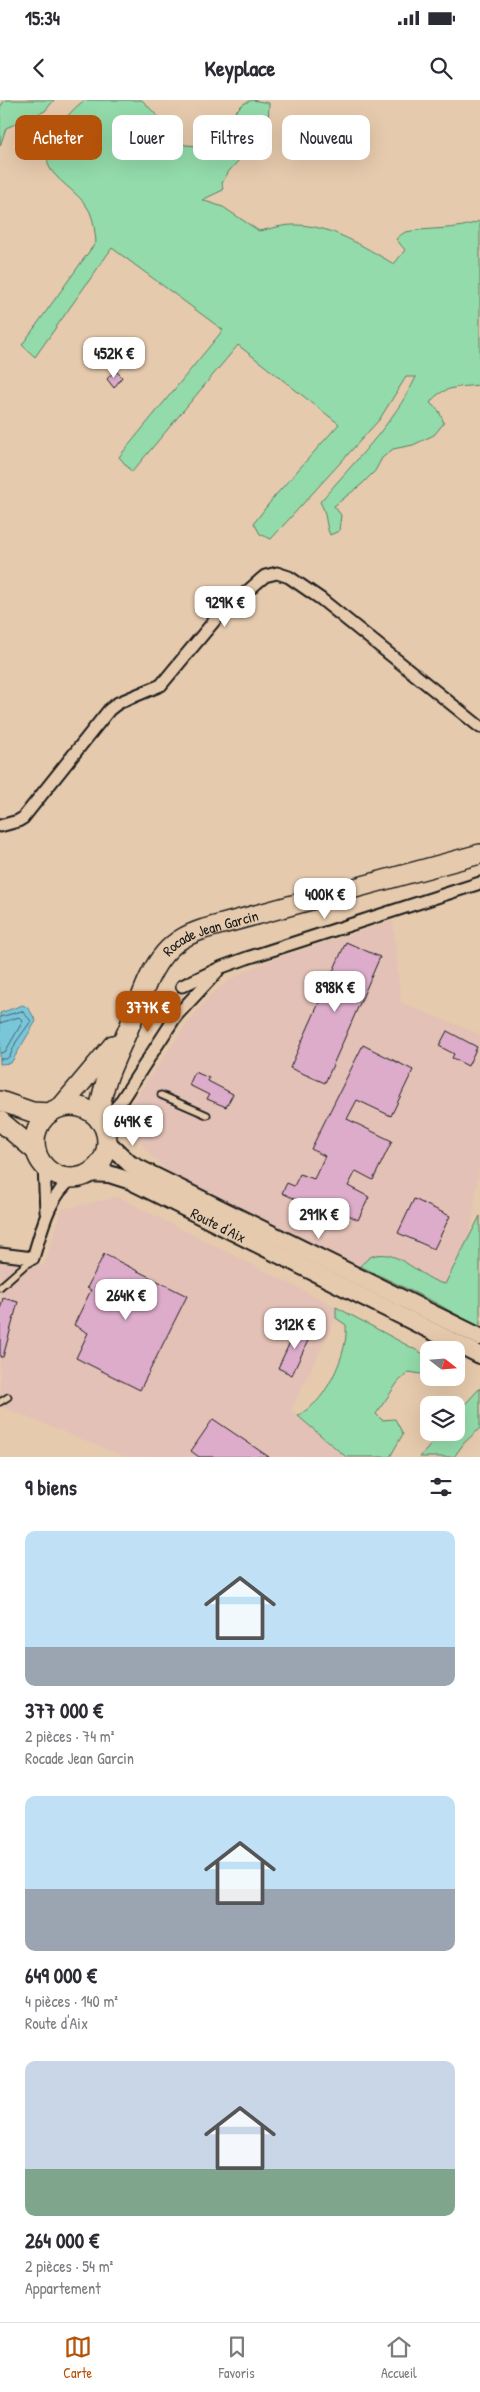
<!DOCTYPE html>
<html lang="fr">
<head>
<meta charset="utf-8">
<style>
	:root { --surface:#fff; --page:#f2f2f3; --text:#2b2b33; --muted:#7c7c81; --line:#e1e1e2; --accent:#b45309 }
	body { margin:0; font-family:"Patrick Hand",sans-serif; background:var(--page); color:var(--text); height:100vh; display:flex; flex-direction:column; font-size:19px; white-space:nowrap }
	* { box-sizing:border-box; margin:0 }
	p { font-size:16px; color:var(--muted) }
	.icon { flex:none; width:28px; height:28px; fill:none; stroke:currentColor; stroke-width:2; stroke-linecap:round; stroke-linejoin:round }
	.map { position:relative; height:1357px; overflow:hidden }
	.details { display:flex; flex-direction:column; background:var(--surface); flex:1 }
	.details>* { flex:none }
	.hud { position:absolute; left:15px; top:15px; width:450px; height:45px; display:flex; gap:10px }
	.needle { width:32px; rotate:107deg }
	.controls { position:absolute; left:420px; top:1241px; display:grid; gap:10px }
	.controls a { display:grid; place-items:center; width:45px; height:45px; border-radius:10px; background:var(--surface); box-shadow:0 5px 20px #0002; font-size:25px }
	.price { position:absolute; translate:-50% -42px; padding:0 11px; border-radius:10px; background:#fff; color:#222; font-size:16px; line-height:32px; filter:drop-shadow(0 1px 2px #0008) }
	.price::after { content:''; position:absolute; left:50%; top:30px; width:15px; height:11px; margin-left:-8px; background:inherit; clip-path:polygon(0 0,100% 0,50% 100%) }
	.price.active { background:var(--accent); color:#fff }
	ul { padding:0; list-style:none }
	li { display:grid; align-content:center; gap:10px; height:265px; padding:0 25px }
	li span { display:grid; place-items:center; height:155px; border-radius:10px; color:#555 }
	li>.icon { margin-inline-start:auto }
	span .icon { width:90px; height:90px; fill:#fffc; stroke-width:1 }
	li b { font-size:21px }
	h2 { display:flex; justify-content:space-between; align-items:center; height:60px; padding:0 25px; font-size:21px }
	.pill { padding:0 18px; border-radius:10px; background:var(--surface); box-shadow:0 5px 20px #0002; font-size:18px; line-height:45px }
	.pill.active { background:var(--accent); color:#fff }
	.status { display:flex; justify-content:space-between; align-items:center; height:35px; padding:0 25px; background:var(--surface); direction:ltr }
	.status svg { height:14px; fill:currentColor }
	header { display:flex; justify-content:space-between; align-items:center; height:65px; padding:0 25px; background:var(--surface); font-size:22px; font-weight:700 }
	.menu { display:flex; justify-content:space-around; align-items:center; height:70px; border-top:1px solid var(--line); background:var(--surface); font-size:14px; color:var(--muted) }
	.menu a { display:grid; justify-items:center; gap:2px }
	.menu .active { color:var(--accent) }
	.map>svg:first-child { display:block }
	.built { fill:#e3c1b6 }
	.green { fill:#93dbaa; stroke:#587c63 }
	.water { fill:#7ac6d9; stroke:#54828d }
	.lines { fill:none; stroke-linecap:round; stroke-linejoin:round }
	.shore { stroke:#426068; stroke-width:1 }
	.building { fill:#ddaccb; stroke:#1c1c1c }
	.lane-casing { stroke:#1c1c1c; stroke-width:9 }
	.street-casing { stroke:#1c1c1c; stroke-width:15 }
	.secondary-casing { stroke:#1c1c1c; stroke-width:20 }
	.primary-casing { stroke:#1c1c1c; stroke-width:22 }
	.lane { stroke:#e6caad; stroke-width:5.5 }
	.street { stroke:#e6caad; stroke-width:11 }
	.secondary { stroke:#e6caad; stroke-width:16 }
	.primary { stroke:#e6caad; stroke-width:19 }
	.labels { text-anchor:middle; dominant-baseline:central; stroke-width:4; stroke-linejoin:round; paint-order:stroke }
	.street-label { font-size:15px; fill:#1c1c1c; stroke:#e6caad }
</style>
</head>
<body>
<div class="status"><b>15:34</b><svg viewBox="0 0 49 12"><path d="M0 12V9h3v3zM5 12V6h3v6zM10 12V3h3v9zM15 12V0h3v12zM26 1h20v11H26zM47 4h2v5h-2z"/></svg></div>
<header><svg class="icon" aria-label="back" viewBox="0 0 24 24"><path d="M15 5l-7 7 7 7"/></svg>Keyplace<svg class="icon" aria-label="search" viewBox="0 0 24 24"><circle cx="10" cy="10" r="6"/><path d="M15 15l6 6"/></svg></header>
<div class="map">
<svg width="480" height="1357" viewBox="0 0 480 1357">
	<rect width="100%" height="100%" fill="#e6caad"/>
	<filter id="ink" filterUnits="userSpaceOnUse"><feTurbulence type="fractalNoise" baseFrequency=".02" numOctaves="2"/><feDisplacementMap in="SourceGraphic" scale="10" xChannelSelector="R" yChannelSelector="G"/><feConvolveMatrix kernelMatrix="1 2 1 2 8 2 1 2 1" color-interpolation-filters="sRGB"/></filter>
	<g filter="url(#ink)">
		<g class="built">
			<polygon points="393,821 401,903 480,934 480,1062 470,1136 436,1203 173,1075 153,1058 121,1019 185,926 210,895 228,881 247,870 274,859"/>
			<polygon points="118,1097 336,1207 336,1218 291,1310 346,1357 126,1357 2,1307 0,1303 0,1163 44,1166 62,1109"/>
		</g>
		<g class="green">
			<polygon points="5,0 54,0 45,11 6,28 0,46 0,7"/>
			<path d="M85 0H142L185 45 201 46 243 4 252 0 269 3 268 28 229 71 222 83 223 90 202 100 223 107 259 131C270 129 282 125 293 125 330 124 364 147 394 164L405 150 396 139C399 137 402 133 406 132 430 127 456 131 480 121V285C461 287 441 286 430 303L439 311 444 323 434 335 413 345 393 349 382 358 375 371 362 384 334 406 341 415 339 431 330 435C325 424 327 413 320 402 353 363 394 323 416 277H406L379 320 271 439 260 434 254 423 274 397 339 324 238 245 132 372 119 357 223 230 112 148 35 257 22 245 96 142C95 133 94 121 90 112 82 95 62 85 51 70 37 50 68 11 85 0Z"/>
			<path d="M480 1116V1228L436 1203 360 1166C363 1163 368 1158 372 1156 399 1147 421 1180 445 1184Z"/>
			<path d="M336 1207 429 1257V1272L421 1274 409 1272 398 1282 376 1314 382 1320 395 1319 403 1334 390 1357H346L298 1316C306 1310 316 1304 322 1295 335 1277 348 1247 346 1225L336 1218Z"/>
			<polygon points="480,1288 480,1328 464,1343 454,1357 420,1357 441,1333 456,1332 456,1314"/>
		</g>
		<polygon class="water" points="23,905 29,909 36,921 11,963 0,964 0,913"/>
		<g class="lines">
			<g class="shore">
				<polyline points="0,917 22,911 31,921 16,942 10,956 6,959 0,959"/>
				<polyline points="0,923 19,917 23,921 5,952 0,953"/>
			</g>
		</g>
		<g class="building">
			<polygon points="115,270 122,277 114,288 107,279"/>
			<polygon points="346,842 380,857 325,983 290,968"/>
			<polygon points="447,931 477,947 468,966 452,958 454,954 439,946"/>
			<polygon points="363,945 413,970 391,1016 357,1000 347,1019 392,1041 373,1080 356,1071 348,1086 369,1097 358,1120 337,1109 333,1116 282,1093 287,1083 294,1086 300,1074 314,1079 325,1056 311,1049"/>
			<polygon points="195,972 209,978 208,981 233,994 226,1007 207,999 209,995 189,985"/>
			<polygon points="414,1099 450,1116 434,1149 398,1133"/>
			<polygon points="104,1154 187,1196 140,1290 76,1258 88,1233 74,1225 91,1190 87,1188"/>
			<polygon points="3,1198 18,1202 3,1257 0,1257 0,1210"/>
			<polygon points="298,1225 312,1232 292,1275 278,1268"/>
			<polygon points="213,1319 269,1357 199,1357 191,1351"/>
		</g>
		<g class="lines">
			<g class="lane-casing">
				<g id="lane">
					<polyline points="161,995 207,1015"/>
					<polyline points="0,1187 24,1166 33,1161"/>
					<polyline points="0,1302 8,1297"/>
				</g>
			</g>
			<g class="street-casing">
				<g id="street">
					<polyline points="0,726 18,721 23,718 109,610 118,603 161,585 215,520 259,481 265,476 277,473 289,477 321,499 480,627"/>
					<polyline points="182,886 222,867 247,858 480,783"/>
					<polyline points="101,1024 119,1004 176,916 217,872"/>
					<polyline points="44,1066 46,1112"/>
					<path d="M0 1154 33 1158C42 1129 48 1097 73 1078"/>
				</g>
			</g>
			<g class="secondary-casing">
				<g id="secondary">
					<polyline points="107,1042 130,1064 480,1237"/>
					<path id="s1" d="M89 1073 109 1074 131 1081 480 1255"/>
				</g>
			</g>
			<g class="primary-casing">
				<g id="primary">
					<polyline points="0,1001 32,1012 50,1013"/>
					<circle cx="71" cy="1042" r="36"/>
					<polyline points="61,1007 113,945"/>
					<path id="s2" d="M99 1020C100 984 117 957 130 925 141 900 147 874 165 853 176 840 189 834 204 829L480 754"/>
					<polyline points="0,1021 36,1051"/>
				</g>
			</g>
			<use href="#lane" class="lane"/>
			<use href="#street" class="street"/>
			<use href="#secondary" class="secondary"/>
			<use href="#primary" class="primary"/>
		</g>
	</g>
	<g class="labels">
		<g class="street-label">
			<text stroke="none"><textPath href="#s2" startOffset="232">Rocade Jean Garcin</textPath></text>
			<text stroke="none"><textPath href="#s1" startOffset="141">Route d'Aix</textPath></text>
		</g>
	</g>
</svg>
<div class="controls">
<a><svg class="needle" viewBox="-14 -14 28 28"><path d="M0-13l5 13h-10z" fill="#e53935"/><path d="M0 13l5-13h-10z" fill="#7c7c81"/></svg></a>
<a><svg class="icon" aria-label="layers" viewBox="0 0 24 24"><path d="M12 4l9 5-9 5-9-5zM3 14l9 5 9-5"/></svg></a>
</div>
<b class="price" style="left:114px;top:279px">452K €</b>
<b class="price" style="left:225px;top:528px">929K €</b>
<b class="price" style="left:325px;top:820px">400K €</b>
<b class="price" style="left:335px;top:913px">898K €</b>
<b class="price active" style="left:148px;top:933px">377K €</b>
<b class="price" style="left:133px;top:1047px">649K €</b>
<b class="price" style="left:319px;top:1140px">291K €</b>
<b class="price" style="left:126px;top:1221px">264K €</b>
<b class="price" style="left:295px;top:1250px">312K €</b>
<div class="hud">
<a class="pill active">Acheter</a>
<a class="pill">Louer</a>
<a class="pill">Filtres</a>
<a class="pill">Nouveau</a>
</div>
</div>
<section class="details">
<h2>9 biens<svg class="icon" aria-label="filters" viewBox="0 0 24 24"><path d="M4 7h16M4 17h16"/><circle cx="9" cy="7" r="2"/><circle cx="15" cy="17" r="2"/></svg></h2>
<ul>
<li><span style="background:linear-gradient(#bfe0f5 75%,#9aa5b1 0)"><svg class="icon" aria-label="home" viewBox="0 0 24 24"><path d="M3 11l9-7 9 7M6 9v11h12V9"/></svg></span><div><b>377 000 €</b><p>2 pièces · 74 m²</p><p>Rocade Jean Garcin</p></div></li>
<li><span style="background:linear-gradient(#bfe0f5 60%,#9aa5b1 0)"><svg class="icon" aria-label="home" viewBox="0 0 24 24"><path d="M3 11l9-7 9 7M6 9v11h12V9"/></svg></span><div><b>649 000 €</b><p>4 pièces · 140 m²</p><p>Route d'Aix</p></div></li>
<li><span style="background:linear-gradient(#c9d6e8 70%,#7fa58c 0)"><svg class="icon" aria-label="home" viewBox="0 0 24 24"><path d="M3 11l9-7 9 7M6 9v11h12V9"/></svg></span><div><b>264 000 €</b><p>2 pièces · 54 m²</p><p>Appartement</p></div></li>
</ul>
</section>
<nav class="menu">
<a class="active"><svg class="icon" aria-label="map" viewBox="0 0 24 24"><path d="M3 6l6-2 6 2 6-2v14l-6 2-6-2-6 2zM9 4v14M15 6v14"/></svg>Carte</a>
<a><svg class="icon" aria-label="saved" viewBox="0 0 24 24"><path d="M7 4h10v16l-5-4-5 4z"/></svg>Favoris</a>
<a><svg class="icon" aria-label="home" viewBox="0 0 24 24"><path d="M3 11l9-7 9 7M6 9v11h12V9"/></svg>Accueil</a>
</nav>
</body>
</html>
